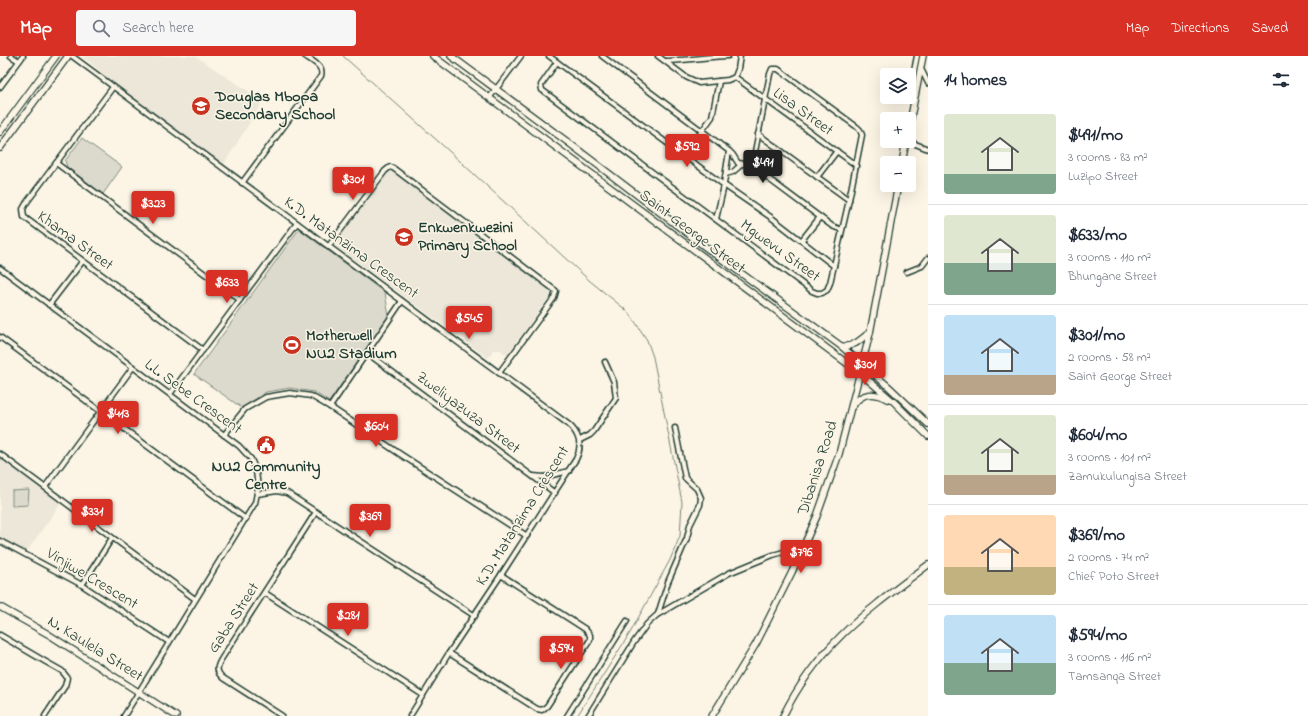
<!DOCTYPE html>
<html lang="en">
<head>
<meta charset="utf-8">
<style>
	:root { --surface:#fff; --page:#f6f6f7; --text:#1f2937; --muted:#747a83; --line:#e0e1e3; --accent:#d93025 }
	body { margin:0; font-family:"Indie Flower",sans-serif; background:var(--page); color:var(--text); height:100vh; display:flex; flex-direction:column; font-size:15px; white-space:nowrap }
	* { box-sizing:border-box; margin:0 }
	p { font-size:13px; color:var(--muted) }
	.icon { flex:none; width:22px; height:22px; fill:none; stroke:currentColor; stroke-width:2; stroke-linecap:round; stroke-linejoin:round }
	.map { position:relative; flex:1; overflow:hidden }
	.side { display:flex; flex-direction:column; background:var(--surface); width:380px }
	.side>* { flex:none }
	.fabs { position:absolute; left:880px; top:12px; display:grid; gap:8px }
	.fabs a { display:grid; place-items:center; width:36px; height:36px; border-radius:4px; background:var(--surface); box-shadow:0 4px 16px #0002; font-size:20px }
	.price { position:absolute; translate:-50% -34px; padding:0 9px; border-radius:4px; background:var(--accent); color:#fff; font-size:13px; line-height:26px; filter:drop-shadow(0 1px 2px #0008) }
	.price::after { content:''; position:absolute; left:50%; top:24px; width:12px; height:9px; margin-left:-6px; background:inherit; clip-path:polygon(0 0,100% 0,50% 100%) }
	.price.on { background:#222; color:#fff }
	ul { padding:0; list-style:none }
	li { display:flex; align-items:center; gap:12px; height:100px; padding:0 16px }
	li+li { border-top:1px solid var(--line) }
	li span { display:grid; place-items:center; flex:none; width:112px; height:80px; border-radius:4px; color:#555 }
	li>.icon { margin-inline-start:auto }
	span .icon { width:48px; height:48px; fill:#fffc; stroke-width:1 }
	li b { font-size:17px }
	h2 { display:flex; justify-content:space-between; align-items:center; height:48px; padding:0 16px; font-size:17px }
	header { display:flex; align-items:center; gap:24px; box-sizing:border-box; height:56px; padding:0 20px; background:var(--accent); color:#fff }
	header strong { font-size:19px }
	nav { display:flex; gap:22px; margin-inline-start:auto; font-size:14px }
	.search { width:280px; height:36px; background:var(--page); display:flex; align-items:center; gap:10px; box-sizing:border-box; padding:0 14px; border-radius:4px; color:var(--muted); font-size:15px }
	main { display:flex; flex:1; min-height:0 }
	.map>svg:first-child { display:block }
	.built { fill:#ece7d8 }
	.green { fill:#dcdacc; stroke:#7e8c80 }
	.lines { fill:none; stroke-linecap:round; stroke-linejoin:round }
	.stream { stroke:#758479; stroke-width:1 }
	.street-casing { stroke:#1f3d34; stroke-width:7 }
	.secondary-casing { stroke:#1f3d34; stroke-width:8 }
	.street { stroke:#fcf5e5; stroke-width:4 }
	.secondary { stroke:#fcf5e5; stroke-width:5.5 }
	.labels { text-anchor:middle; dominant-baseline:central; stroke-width:3; stroke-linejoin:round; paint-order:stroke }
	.poi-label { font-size:16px; font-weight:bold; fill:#1f3d34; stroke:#fcf5e5; text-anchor:start }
	.street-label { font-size:16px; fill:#1f3d34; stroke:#fcf5e5 }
</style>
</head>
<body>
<header>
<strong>Map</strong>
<div class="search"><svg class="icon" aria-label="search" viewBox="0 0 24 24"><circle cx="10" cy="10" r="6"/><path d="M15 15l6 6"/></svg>Search here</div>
<nav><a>Map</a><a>Directions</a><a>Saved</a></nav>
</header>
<main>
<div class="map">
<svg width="928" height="660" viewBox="0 0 928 660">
	<rect width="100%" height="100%" fill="#fcf5e5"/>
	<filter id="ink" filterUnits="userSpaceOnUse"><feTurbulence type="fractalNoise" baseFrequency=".025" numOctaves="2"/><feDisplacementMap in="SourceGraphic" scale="8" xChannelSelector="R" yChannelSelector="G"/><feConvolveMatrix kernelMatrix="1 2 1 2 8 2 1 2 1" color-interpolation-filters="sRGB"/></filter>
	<g filter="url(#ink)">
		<g class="built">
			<polygon points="82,0 195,0 263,45 224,108 148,55"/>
			<polygon points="390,114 553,236 507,299 500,294 493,294 488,302 337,191 336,186"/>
			<polygon points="0,402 61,447 27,495 0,483"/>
		</g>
		<g class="green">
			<polygon points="82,82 122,111 103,138 67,111 65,105"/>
			<polygon points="299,173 385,237 389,260 329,346 314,336 290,332 266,336 242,352 194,318"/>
			<polygon points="29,434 28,449 12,450 12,435"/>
		</g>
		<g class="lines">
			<polyline class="stream" points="343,0 450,96 590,225 626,254 632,261 647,284 653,301 682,446 680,480 670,504 630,577 577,660"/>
			<g class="street-casing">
				<g id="street">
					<polyline points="11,0 19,5"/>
					<path d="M72 0 568 368C579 377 583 390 576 403L501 519 449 597 410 660"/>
					<polyline points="549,0 724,129 772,162 834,210"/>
					<polyline points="602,0 729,95 723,134 716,163"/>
					<polyline points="658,0 686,21 699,27 728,24 735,21 738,13 740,0"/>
					<path d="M666 5C687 4 707 1 728 0"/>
					<polyline points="557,6 541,29 542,34 812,235 817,237 822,237 827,234 830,227 849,144 862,79 860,74 857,71 778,13 772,13 770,18 753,106 754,112 832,170 842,174"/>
					<polyline points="921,13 928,27"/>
					<polyline points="735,21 857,110"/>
					<polyline points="0,31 23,0"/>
					<polyline points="113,31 27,146 23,153 24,161 203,294"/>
					<polyline points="909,40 917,0"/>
					<polyline points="490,41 521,0"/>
					<polyline points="758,78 849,144"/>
					<polyline points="909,82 913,87 928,93"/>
					<polyline points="729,95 733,99 738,107 754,109"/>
					<polyline points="684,100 712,61 719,25"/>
					<polyline points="56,107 240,244"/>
					<polyline points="726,118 733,116 742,108"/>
					<polyline points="817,121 837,95"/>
					<path d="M242 127 321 20C324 10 312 5 305 0"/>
					<polyline points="802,184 820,161"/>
					<polyline points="328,191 385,115 390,111 393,112 556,235 554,242 499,317"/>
					<polyline points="0,212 239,390 251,403 256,415 258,432 255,447 124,660"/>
					<polyline points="907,216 922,210 928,202"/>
					<polyline points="49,249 82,206"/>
					<polyline points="0,281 246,463"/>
					<polyline points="367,297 555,437"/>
					<polyline points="170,338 297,167"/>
					<polyline points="330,351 402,245"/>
					<polyline points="224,379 245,353 266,341 290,337 311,340 330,351 400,398 527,480"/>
					<polyline points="580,384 590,379 594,375 616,342 614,326 605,306"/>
					<polyline points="0,398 195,543"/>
					<polyline points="533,420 544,421 569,415"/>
					<polyline points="45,431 133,311"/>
					<polyline points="257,438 277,435 287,437 475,560"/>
					<polyline points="0,485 82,529 169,586"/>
					<polyline points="82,529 112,482"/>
					<polyline points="265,537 423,639"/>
					<polyline points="658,558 668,526 687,482 690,469 700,449 701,442 697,433 685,422 675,372"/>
					<polyline points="0,579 46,606 62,615 66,620 67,622 65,630 45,660"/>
					<polyline points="449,597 537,653 542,654 547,650 590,584 590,579 585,573 501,519"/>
					<path d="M282 660 223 622C215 615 217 610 222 602L316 456"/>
					<polyline points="567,660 627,565"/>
					<polyline points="588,660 634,586 647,568 657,559 729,517 773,499 804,490"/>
				</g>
			</g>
			<g class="secondary-casing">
				<g id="secondary">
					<polyline points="433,0 860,317 894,346 928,380"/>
					<polyline points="451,0 569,87 708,193 841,290 888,330 928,368"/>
					<polyline points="909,71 923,0"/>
					<polyline points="0,76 56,0"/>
					<polyline points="0,92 68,0"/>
					<polyline points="902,107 906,85"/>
					<path d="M841 290C853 292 860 284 869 277"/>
					<path d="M853 350C861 336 874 336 887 343"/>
					<polyline points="0,551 48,578 176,660"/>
					<polyline points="712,660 756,588 792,516 817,460 839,398 870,277 898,129"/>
					<path d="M783 660C818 589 867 555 928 509"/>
				</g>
			</g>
			<use href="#street" class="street"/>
			<use href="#secondary" class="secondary"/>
		</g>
	</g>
	<defs>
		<g id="school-disc" transform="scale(1)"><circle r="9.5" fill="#c8321e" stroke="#fcf5e5"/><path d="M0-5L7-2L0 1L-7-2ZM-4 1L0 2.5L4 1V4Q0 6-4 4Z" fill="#fff"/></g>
		<g id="stadium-disc" transform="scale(1)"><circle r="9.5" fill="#c8321e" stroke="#fcf5e5"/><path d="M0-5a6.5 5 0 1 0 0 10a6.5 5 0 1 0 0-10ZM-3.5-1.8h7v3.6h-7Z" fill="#fff"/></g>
		<g id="civic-disc" transform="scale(1)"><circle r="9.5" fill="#c8321e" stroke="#fcf5e5"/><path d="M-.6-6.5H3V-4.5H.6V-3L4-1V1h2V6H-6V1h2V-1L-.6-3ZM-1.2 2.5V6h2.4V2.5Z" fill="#fff"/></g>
	</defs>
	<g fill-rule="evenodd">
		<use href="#school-disc" x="201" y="50"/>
		<use href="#school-disc" x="404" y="181"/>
		<use href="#stadium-disc" x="292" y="289"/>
		<use href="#civic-disc" x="266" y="389"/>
	</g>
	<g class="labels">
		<g class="poi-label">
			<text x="215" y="41">Douglas Mbopa<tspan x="215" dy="18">Secondary School</tspan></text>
			<text x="418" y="172">Enkwenkwezini<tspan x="418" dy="18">Primary School</tspan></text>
			<text x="306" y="280">Motherwell<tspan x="306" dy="18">NU2 Stadium</tspan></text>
			<text x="266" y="411" text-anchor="middle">NU2 Community<tspan x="266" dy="18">Centre</tspan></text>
		</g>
		<g class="street-label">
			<text transform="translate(803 56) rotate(36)">Lisa Street</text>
			<text transform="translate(692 176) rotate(37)">Saint George Street</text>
			<text transform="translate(75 185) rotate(36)">Khama Street</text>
			<text transform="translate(351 192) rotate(36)">K.D. Matanzima Crescent</text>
			<text transform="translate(780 195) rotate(36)">Mgwevu Street</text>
			<text transform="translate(193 341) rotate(36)">L.L. Sebe Crescent</text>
			<text transform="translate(468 357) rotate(37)">Zweliyazuza Street</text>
			<text transform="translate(818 412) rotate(-72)">Dibanisa Road</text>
			<text transform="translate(523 460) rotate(-58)">K.D. Matanzima Crescent</text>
			<text transform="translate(92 523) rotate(31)">Vinjiwe Crescent</text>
			<text transform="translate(234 562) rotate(-57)">Gaba Street</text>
			<text transform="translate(95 593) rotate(32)">N. Kaulela Street</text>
		</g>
	</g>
</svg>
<div class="fabs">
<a><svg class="icon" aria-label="layers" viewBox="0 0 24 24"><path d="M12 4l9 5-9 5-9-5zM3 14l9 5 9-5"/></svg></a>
<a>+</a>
<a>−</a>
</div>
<b class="price" style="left:687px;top:112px">$592</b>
<b class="price on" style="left:763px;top:128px">$491</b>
<b class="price" style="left:353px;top:145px">$301</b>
<b class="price" style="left:153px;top:169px">$323</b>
<b class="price" style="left:227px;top:248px">$633</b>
<b class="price" style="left:469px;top:284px">$545</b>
<b class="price" style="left:865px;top:330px">$301</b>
<b class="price" style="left:118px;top:379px">$413</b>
<b class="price" style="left:376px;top:392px">$604</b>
<b class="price" style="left:92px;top:477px">$331</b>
<b class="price" style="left:370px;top:482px">$369</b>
<b class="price" style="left:801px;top:518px">$796</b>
<b class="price" style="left:348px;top:581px">$281</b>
<b class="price" style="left:561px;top:614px">$594</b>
</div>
<section class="side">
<h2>14 homes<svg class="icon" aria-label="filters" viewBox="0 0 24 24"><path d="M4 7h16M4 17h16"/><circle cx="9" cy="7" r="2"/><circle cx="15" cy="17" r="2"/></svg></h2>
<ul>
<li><span style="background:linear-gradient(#dfe7d0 75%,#7fa58c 0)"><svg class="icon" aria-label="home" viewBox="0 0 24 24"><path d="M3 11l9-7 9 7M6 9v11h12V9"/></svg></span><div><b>$491/mo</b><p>3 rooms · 83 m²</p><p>Luzipo Street</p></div></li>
<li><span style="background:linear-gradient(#dfe7d0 60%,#7fa58c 0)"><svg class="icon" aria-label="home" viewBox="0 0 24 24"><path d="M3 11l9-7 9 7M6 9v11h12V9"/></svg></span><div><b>$633/mo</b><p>3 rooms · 110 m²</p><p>Bhungane Street</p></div></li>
<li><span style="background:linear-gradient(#bfe0f5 75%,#b9a48a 0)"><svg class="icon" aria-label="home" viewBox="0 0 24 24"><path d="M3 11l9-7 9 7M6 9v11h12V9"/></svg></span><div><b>$301/mo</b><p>2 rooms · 58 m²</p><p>Saint George Street</p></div></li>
<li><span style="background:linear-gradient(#dfe7d0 75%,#b9a48a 0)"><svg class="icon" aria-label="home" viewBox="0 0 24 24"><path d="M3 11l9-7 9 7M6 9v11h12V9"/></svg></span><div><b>$604/mo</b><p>3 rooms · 101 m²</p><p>Zamukulungisa Street</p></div></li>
<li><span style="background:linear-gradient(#ffd9b3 65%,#c2b280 0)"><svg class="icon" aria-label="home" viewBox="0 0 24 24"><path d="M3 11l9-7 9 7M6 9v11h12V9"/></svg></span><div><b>$369/mo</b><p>2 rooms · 74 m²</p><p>Chief Poto Street</p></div></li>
<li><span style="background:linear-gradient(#bfe0f5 60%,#7fa58c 0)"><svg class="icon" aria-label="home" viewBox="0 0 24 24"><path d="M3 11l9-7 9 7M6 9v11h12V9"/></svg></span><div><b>$594/mo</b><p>3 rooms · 116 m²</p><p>Tamsanqa Street</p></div></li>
</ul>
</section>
</main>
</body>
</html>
